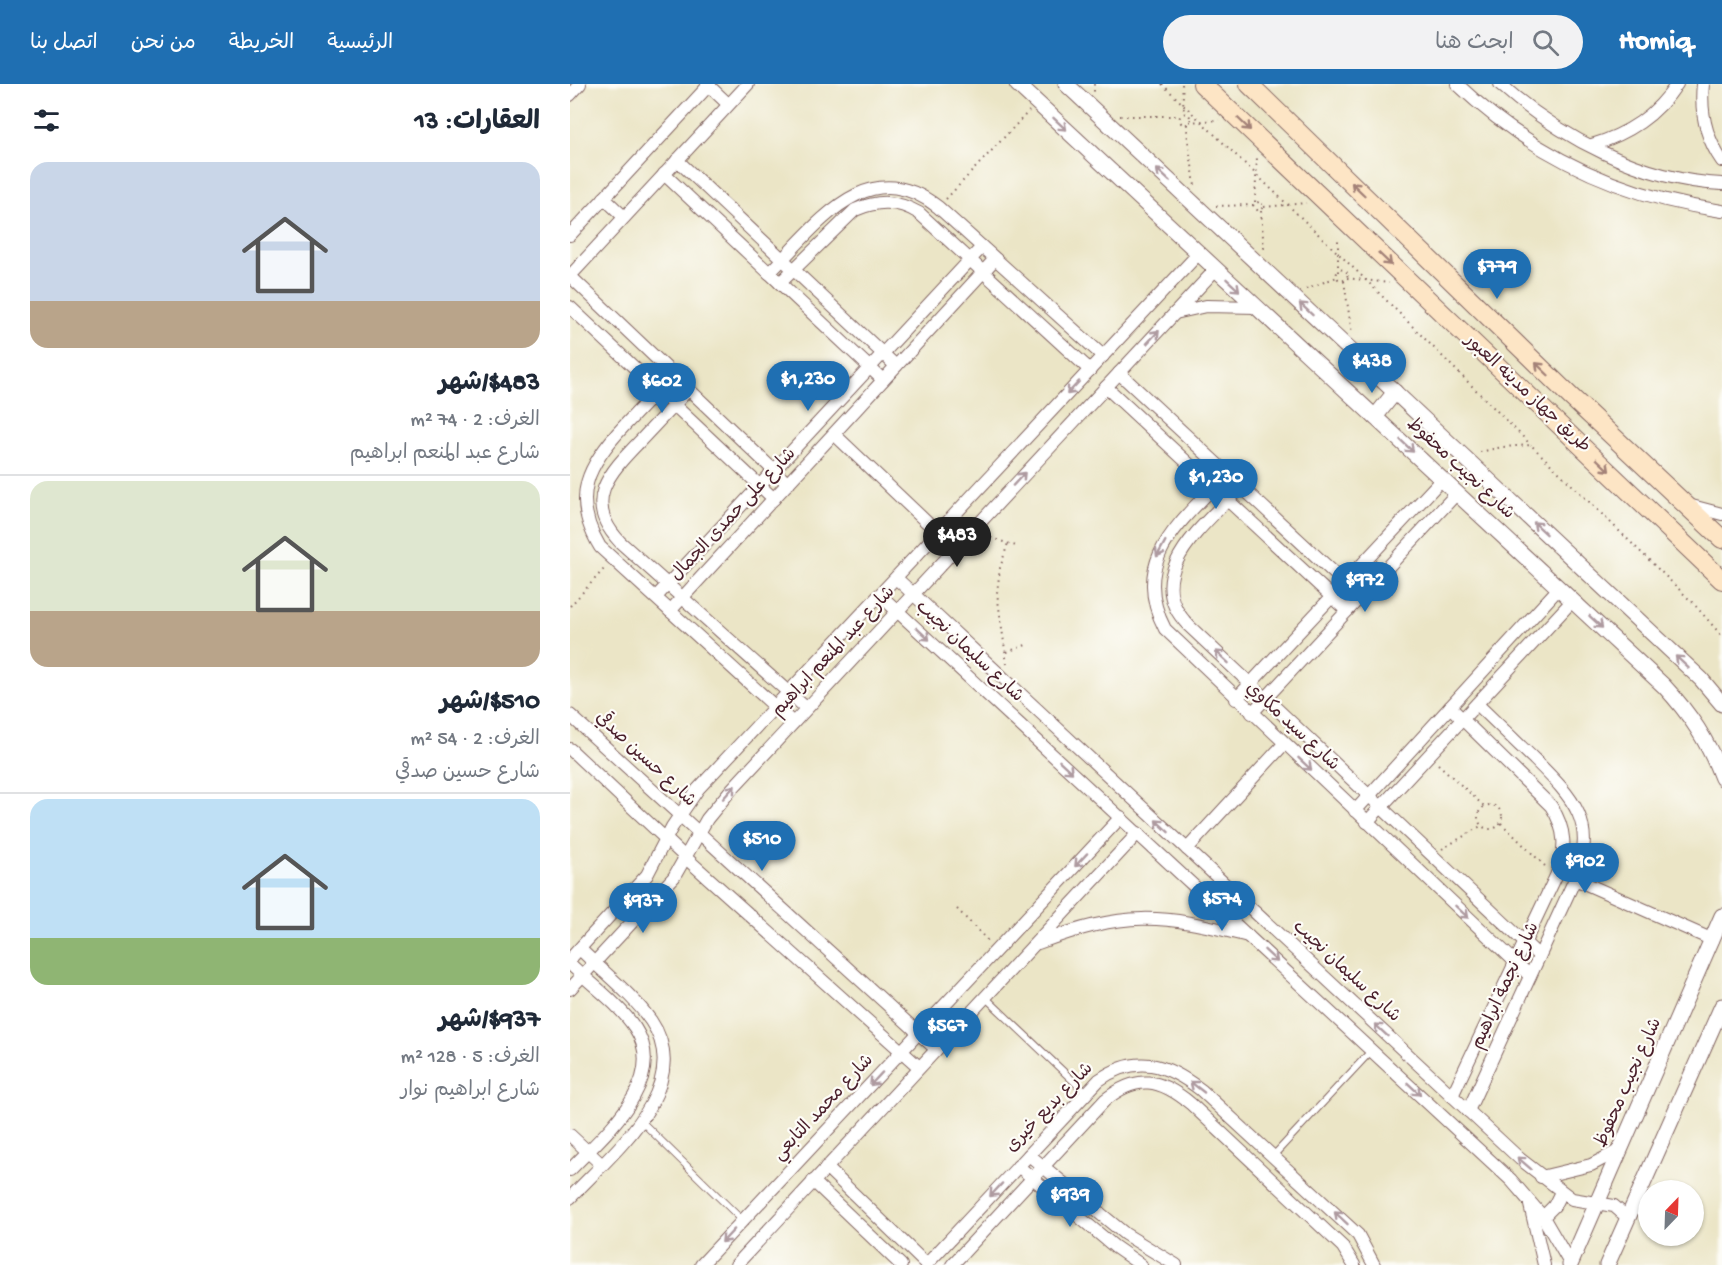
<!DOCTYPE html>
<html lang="ar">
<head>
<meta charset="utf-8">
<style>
	:root { --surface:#fff; --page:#f2f2f3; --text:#1f2937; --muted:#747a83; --line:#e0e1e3; --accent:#1f6fb2 }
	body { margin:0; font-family:"Gochi Hand","Playpen Sans Arabic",sans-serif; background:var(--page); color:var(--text); direction:rtl; height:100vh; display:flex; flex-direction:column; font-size:22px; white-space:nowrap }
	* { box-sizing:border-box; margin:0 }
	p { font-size:20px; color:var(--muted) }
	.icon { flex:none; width:33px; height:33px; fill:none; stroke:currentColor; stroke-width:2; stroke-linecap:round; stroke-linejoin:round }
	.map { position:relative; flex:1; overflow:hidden; direction:ltr }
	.side { display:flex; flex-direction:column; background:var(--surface); width:570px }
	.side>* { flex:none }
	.needle { width:39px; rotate:23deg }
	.buttons { position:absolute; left:1068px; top:1096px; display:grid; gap:12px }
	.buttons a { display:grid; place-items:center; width:66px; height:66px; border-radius:50%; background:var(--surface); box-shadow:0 2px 4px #0004; font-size:30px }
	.price { position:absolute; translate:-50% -51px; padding:0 14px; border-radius:21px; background:var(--accent); color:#fff; font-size:20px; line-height:39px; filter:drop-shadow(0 2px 3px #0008) }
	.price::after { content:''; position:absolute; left:50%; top:36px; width:18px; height:14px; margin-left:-9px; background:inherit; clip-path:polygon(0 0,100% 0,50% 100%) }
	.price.on { background:#222; color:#fff }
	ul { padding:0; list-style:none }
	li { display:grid; align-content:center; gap:12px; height:318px; padding:0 30px }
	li+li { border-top:2px solid var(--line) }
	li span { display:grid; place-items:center; height:186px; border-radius:18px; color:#555 }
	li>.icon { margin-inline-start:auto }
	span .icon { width:108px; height:108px; fill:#fffc; stroke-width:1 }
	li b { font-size:26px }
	h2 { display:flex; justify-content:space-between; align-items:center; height:72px; padding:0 30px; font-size:26px }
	header { display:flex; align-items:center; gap:36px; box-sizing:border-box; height:84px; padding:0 30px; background:var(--accent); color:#fff }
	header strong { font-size:28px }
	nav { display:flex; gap:33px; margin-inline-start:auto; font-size:21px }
	.search { width:420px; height:54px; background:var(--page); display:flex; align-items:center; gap:15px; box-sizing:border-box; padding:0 21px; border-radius:33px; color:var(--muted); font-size:22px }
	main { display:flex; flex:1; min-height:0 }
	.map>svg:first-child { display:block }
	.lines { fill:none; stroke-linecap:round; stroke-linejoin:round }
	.service-casing { stroke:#826461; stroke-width:8 }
	.minor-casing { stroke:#826461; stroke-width:14 }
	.tertiary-casing { stroke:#826461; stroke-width:17 }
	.secondary-casing { stroke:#826461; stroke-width:20 }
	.path { stroke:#826461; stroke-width:2; stroke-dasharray:1.5 4.5; stroke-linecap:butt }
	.service { stroke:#fff; stroke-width:6 }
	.minor { stroke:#fff; stroke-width:12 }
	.tertiary { stroke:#fff; stroke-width:15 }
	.secondary { stroke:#fde5c5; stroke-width:18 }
	.oneway { stroke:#ae9aa0 }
	.oneway2 { stroke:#a48278 }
	.labels { text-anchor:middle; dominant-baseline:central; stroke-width:4.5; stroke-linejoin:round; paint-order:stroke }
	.street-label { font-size:18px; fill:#4a1f2b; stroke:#fdfcf7 }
</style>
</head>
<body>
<header>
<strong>Homiq</strong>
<div class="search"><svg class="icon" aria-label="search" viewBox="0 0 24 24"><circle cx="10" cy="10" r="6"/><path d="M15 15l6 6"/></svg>ابحث هنا</div>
<nav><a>الرئيسية</a><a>الخريطة</a><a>من نحن</a><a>اتصل بنا</a></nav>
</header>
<main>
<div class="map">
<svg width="1152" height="1181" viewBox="0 0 1152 1181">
	<rect width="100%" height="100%" fill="#fdfcf7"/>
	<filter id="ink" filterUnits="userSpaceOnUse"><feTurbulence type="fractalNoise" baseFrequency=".0167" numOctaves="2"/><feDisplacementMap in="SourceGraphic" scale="12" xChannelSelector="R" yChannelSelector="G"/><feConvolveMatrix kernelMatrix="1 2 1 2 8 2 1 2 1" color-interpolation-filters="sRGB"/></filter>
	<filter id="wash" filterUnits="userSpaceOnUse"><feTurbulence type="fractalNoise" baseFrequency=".008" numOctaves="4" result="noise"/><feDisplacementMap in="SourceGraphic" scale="24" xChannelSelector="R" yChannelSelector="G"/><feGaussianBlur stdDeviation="1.35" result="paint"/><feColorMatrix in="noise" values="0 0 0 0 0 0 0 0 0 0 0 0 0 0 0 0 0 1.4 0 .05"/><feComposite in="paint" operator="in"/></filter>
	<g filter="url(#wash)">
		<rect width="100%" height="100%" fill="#ebe5c6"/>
	</g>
	<g filter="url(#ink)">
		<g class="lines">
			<g class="service-casing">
				<g id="service">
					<polyline points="415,913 516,1009"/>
					<polyline points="70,1036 172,1136"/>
					<polyline points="704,1071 802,966"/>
				</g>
			</g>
			<g class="minor-casing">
				<g id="minor">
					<polyline points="137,0 158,20"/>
					<polyline points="178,0 0,192 218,400"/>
					<path d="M887 0C961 70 1051 113 1152 127"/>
					<path d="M930 0C988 52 1072 97 1152 100"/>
					<path d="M1133 0C1130 28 1136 54 1152 77"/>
					<polyline points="0,11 10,0"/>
					<path d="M1022 61C1058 50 1086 32 1107 0"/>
					<polyline points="107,76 326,282"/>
					<polyline points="94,90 313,296"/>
					<polyline points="34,114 54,133"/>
					<polyline points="0,151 140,0"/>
					<path d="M199 189C247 142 297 67 368 123L533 272"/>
					<path d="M210 199 285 126C308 116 327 116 349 129L520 286"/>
					<polyline points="0,223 204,415"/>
					<polyline points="605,229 636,222 687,223"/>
					<polyline points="549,289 790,513"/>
					<path d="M104 290C87 307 71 324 55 341 18 380 0 413 30 463L223 639"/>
					<polyline points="536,303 777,527"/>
					<path d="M119 305C103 322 87 339 71 356 40 388 11 417 50 458L236 624"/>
					<polyline points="264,350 368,449"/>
					<path d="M657 389C613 437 558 475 595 545L960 892"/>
					<path d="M671 402C637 440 567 490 619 542L969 872"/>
					<polyline points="1118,421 1152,430"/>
					<polyline points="326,494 950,1075 1002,1115 1044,1122 1058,1134"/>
					<polyline points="310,511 941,1096 973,1133 1001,1181"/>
					<polyline points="86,513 412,163"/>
					<polyline points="100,527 425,175"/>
					<polyline points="666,615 872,395"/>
					<path d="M880 623 981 722C996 745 997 766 986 792L882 1012"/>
					<polyline points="682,629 887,409"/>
					<polyline points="0,631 366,965"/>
					<polyline points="0,665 116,774 349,983"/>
					<polyline points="785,727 989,504"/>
					<polyline points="797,738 1003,516"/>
					<polyline points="617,765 714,660"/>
					<polyline points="1005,795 1143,856"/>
					<path d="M468 859C555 827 589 829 678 852"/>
					<polyline points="0,875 77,791 102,743 128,705 629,169"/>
					<path d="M0 880C21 900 49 920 65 944 100 997 33 1051 0 1086"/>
					<polyline points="0,905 104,793 137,735 160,707 646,185"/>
					<path d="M898 1027 1005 795C1029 739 1002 713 964 675 945 657 926 638 907 620"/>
					<polyline points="0,1051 31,1080"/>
					<polyline points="459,1071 555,1150 606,1181"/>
					<polyline points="448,1082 545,1163 571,1181"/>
					<polyline points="256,1083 357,1181"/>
					<polyline points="971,1093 1021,1081 1050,1066"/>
					<polyline points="243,1097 331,1181"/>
					<path d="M0 1114C41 1070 126 1003 81 937 63 911 33 888 10 865"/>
					<polyline points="960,1121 974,1181"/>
					<polyline points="973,1133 984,1122 991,1108"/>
					<polyline points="131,1181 551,733"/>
					<polyline points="166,1181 568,749"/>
					<path d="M356 1181 529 996C567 969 597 980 631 1006L788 1151 804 1181"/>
					<path d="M382 1181 535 1016C567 990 590 994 621 1020L773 1163 784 1181"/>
				</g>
			</g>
			<g class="tertiary-casing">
				<g id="tertiary">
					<path d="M447 0 1094 602C1120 630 1138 657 1152 694"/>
					<polyline points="496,0 1131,595 1152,620"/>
					<polyline points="805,333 825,308"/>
					<polyline points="1000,1181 1152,832"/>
					<polyline points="1037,1181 1152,922"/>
				</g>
			</g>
			<g class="secondary-casing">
				<g id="secondary">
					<polyline points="632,0 1152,496"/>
					<polyline points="679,0 1000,312 1152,455"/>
				</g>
			</g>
			<g class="path">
				<polyline points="524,0 524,9"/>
				<polyline points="592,0 796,196 961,361"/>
				<polyline points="612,0 614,29"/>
				<circle cx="615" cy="35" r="5.5"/>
				<polyline points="550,32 610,32"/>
				<polyline points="619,38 649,36"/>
				<path d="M617 40C617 62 623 80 625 103"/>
				<polyline points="376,115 459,27"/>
				<polyline points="685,118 687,73"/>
				<polyline points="646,122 683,121 690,117 694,123 688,127 683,121"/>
				<polyline points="694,123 736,119"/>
				<polyline points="691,127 694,166"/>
				<circle cx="772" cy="191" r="5.5"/>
				<polyline points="768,188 768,152"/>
				<polyline points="777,194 819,199"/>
				<polyline points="774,197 782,250"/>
				<polyline points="736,205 767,193"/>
				<polyline points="910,368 932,363 961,361 1123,519 1152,552"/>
				<polyline points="415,452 446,462"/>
				<polyline points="0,522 35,484"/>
				<polyline points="437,568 456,561"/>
				<polyline points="437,580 427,509 430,484 438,459"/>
				<polyline points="868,680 914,722"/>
				<circle cx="920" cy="733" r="12"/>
				<polyline points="931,739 976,783"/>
				<polyline points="872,765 911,742"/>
				<polyline points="387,825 419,858"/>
			</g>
			<use href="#service" class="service"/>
			<use href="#minor" class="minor"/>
			<use href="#tertiary" class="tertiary"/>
			<use href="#secondary" class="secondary"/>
		</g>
		<defs><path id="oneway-shaft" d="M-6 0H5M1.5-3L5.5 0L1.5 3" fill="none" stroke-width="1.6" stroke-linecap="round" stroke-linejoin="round" transform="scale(1.5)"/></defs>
		<g class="oneway">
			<use href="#oneway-shaft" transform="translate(490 40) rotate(43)"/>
			<use href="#oneway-shaft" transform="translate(593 91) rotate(-137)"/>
			<use href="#oneway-shaft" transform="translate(663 201) rotate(43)"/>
			<use href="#oneway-shaft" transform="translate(736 225) rotate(-137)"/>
			<use href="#oneway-shaft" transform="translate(583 253) rotate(-47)"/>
			<use href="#oneway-shaft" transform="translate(503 304) rotate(133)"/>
			<use href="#oneway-shaft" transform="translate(837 362) rotate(43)"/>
			<use href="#oneway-shaft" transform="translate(449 395) rotate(-47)"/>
			<use href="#oneway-shaft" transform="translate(970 444) rotate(-137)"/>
			<use href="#oneway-shaft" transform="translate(591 465) rotate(119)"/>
			<use href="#oneway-shaft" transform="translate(1026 538) rotate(43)"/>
			<use href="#oneway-shaft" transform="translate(353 550) rotate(43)"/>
			<use href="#oneway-shaft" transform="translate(652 573) rotate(-137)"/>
			<use href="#oneway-shaft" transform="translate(1112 578) rotate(-137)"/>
			<use href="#oneway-shaft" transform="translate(735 680) rotate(43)"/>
			<use href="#oneway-shaft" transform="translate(496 683) rotate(43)"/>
			<use href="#oneway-shaft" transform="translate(159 708) rotate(-48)"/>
			<use href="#oneway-shaft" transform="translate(592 742) rotate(-137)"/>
			<use href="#oneway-shaft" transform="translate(511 776) rotate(133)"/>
			<use href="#oneway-shaft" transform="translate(892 828) rotate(43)"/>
			<use href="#oneway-shaft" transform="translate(701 872) rotate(43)"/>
			<use href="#oneway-shaft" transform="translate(811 946) rotate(-137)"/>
			<use href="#oneway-shaft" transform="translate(306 995) rotate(133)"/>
			<use href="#oneway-shaft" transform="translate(627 1003) rotate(-142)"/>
			<use href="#oneway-shaft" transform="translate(844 1005) rotate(43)"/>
			<use href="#oneway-shaft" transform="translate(954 1079) rotate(-139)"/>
			<use href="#oneway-shaft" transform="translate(426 1106) rotate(133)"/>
			<use href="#oneway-shaft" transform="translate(771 1134) rotate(-137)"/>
			<use href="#oneway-shaft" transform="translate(158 1152) rotate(133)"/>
		</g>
		<g class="oneway2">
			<use href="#oneway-shaft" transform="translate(674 40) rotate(44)"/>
			<use href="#oneway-shaft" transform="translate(788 105) rotate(-136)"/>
			<use href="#oneway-shaft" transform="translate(815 175) rotate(44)"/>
			<use href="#oneway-shaft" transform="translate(972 285) rotate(-136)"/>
			<use href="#oneway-shaft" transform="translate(1033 381) rotate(44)"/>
		</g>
	</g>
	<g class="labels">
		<g class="street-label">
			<text transform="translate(957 310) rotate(43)">طريق جهاز مدينه العبور</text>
			<text transform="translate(890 385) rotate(43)">شارع نجيب محفوظ</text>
			<text transform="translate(164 431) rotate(-47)">شارع على حمدى الجمال</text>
			<text transform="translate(264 568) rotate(-47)">شارع عبد المنعم ابراهيم</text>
			<text transform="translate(399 568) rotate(43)">شارع سليمان نجيب</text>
			<text transform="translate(722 643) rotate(43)">شارع سيد مكاوي</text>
			<text transform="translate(75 676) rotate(43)">شارع حسين صدقي</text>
			<text transform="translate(776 888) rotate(43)">شارع سليمان نجيب</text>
			<text transform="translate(936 902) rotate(-65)">شارع نجمة ابراهيم</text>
			<text transform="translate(1059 999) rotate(-66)">شارع نجيب محفوظ</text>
			<text transform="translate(254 1024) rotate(-47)">شارع محمد التابعي</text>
			<text transform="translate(480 1024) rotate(-46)">شارع بديع خيرى</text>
		</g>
	</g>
</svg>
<div class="buttons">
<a><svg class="needle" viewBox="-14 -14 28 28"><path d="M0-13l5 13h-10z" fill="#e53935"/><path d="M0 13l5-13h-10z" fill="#747a83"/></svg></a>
</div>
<b class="price" style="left:927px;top:216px">$779</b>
<b class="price" style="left:802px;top:310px">$438</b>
<b class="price" style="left:238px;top:328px">$1,230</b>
<b class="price" style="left:92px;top:330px">$602</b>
<b class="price" style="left:646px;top:426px">$1,230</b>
<b class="price on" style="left:387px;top:484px">$483</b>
<b class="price" style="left:795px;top:529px">$972</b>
<b class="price" style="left:192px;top:788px">$510</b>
<b class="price" style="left:1015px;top:810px">$902</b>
<b class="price" style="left:652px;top:848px">$574</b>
<b class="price" style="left:73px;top:850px">$937</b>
<b class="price" style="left:377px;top:975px">$567</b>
<b class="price" style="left:500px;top:1144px">$939</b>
</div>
<section class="side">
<h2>العقارات: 13<svg class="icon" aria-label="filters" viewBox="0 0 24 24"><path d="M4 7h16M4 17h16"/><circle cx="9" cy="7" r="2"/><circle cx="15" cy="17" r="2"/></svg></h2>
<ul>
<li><span style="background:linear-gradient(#c9d6e8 75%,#b9a48a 0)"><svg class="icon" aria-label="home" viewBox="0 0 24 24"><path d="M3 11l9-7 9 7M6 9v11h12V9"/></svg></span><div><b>$483/شهر</b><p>الغرف: 2 · 74 m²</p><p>شارع عبد المنعم ابراهيم</p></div></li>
<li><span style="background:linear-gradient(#dfe7d0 70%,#b9a48a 0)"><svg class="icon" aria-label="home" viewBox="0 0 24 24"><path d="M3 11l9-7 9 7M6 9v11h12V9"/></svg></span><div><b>$510/شهر</b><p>الغرف: 2 · 54 m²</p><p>شارع حسين صدقي</p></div></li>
<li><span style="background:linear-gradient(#bfe0f5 75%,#8fb573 0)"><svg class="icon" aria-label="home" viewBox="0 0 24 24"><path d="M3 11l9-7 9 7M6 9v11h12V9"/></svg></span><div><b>$937/شهر</b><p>الغرف: 5 · 128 m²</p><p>شارع ابراهيم نوار</p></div></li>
</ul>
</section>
</main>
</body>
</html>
